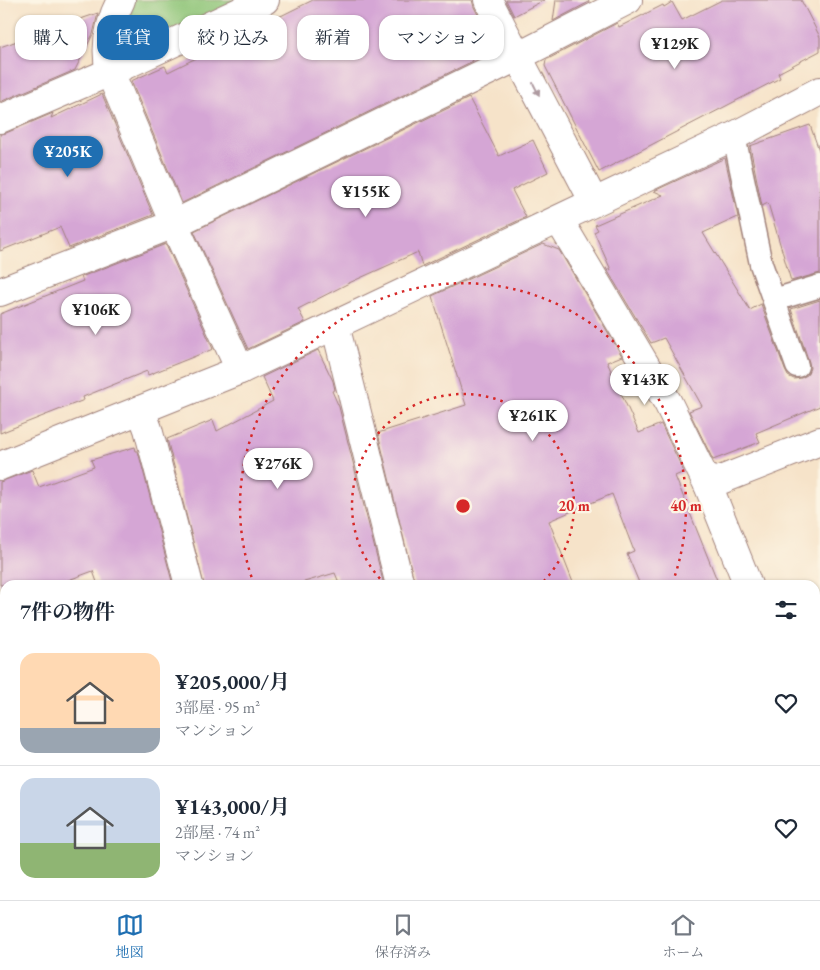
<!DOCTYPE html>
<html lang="ja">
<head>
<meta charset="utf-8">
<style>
	:root { --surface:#fff; --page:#f2f2f3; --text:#1f2937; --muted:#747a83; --line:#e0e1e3; --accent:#1f6fb2 }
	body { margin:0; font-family:"EB Garamond","Noto Serif JP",serif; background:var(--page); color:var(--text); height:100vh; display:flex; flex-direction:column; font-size:19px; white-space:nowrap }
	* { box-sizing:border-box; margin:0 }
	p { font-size:16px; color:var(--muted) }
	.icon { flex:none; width:28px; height:28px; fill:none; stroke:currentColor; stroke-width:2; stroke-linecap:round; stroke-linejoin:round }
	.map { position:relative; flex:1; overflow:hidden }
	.drawer { position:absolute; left:0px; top:580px; width:820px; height:320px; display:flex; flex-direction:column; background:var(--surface); border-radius:15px 15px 0 0; box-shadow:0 1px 4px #0004 }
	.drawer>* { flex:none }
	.banner { position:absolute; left:15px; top:15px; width:500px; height:45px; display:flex; gap:10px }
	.price { position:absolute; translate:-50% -42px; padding:0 11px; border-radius:18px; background:#fff; color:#222; font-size:16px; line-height:32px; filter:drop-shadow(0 1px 2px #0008) }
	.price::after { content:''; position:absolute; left:50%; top:30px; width:15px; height:11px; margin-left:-8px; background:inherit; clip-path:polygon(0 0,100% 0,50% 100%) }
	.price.current { background:var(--accent); color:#fff }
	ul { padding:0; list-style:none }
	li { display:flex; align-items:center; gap:15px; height:125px; padding:0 20px }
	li+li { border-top:1px solid var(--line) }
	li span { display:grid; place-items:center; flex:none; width:140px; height:100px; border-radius:15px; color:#555 }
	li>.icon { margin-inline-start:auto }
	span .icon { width:60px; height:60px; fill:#fffc; stroke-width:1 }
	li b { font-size:21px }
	h2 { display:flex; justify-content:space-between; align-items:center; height:60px; padding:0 20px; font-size:21px }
	.pill { padding:0 18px; border-radius:15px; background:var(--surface); box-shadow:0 1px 4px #0004; font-size:18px; line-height:45px }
	.pill.current { background:var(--accent); color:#fff }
	.tabs { display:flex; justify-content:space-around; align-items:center; height:70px; border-top:1px solid var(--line); background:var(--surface); font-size:14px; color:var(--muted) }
	.tabs a { display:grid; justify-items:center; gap:2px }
	.tabs .current { color:var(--accent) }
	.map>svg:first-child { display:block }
	.green { fill:#8dc477; stroke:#6c7251 }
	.building { fill:#d5a6d5 }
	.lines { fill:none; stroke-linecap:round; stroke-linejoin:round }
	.lane-casing { stroke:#a0817a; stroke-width:25 }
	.street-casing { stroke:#a0817a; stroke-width:30 }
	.lane { stroke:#fff; stroke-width:22 }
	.street { stroke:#fff; stroke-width:28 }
	.oneway { fill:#ae9aa0 }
	.ring { fill:none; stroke:#d62828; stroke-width:2.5; stroke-dasharray:2.5 5 }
	.centre { fill:#d62828; stroke:#fcf5e5; stroke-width:2.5 }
	.ring-label { font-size:15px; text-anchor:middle; font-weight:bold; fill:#d62828; stroke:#fcf5e5; stroke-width:4.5; stroke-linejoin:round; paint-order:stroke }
</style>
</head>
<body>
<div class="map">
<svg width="820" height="900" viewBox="0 0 820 900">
	<rect width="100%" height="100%" fill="#fcf5e5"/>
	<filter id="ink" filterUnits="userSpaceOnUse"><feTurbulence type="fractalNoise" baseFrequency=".02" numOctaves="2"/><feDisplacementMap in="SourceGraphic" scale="10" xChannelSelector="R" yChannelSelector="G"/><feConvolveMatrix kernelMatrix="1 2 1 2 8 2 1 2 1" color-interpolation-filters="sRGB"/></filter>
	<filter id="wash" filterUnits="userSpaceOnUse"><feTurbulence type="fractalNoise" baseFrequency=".0096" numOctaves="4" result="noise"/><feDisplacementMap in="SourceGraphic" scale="20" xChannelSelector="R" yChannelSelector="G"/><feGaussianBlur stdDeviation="1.12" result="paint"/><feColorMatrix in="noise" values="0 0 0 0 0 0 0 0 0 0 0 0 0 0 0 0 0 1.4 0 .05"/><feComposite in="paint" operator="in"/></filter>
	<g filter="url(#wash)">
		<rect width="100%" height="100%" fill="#f6e3c9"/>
		<polygon class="green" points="133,0 245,0 137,47 123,26"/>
		<g id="blocks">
			<g class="building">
				<polygon points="313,0 472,0 474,7 486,30 481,33 489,49 471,58 473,61 182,203 131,81 165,66 168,72"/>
				<polygon points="506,0 544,0 514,16"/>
				<polygon points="556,0 588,0 589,2 553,21"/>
				<polygon points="722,0 801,0 820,37 820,51 778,73 780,78 599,172 545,66 546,60 617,23 619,27 663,5 664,7 672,2 682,20"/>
				<polygon points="98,13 93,34 75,70 0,102 0,47"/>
				<polygon points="102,94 153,215 69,248 60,227 0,251 0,134 6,133 53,113 51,118"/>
				<polygon points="469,98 499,156 533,140 548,172 512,190 526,217 422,266 418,252 349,283 298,309 305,322 248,349 194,231"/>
				<polygon points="810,125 820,153 820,273 791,281 768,203 762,206 750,146"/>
				<polygon points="725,158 738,217 703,233 750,310 761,304 785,370 788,376 794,379 801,378 807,375 810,368 809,362 791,309 820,300 820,406 756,433 760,442 713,460 689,411 702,406 664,338 651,343 606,268 611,270 594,232 598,230 595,225 663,195 654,191"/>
				<polygon points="166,244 213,349 148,375 147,371 83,397 84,400 0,433 0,314 83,281 81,277"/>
				<polygon points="543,244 559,250 622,356 607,362 639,433 661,424 684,472 675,476 719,585 640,585 627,554 634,551 612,494 549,521 574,585 415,585 378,433 466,405 432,296"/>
				<polygon points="318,350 333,381 335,390 332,391 339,407 384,585 340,585 335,573 294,585 204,585 167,439 213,420 217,431 273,401 262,377"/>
				<polygon points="135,447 136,451 138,451 173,585 98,585 93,571 55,585 0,585 0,482 32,470 39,487 94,467 91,460"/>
			</g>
		</g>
	</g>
	<g filter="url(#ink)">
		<use href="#blocks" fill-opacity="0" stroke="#a0817a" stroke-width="1"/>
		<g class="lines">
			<g class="lane-casing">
				<g id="lane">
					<polyline points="734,136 761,264 797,366"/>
					<polyline points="774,300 820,286"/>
					<polyline points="85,895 87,900"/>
					<polyline points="475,895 477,900"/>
				</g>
			</g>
			<g class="street-casing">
				<g id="street">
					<path d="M121 0C109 23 104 46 110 72L174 224 240 370"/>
					<polyline points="488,0 594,202"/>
					<polyline points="0,119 110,72 265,0"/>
					<polyline points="559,220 668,403 708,485 748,585"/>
					<polyline points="0,292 174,224 519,56 628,0"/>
					<polyline points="335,325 400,585"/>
					<polyline points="141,410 148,429 189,585"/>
					<polyline points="0,466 240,370 734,136 820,91"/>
					<polyline points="708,485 820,441"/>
					<polyline points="815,750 820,762"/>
					<polyline points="815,800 820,798"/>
					<polyline points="271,895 272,900"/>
					<polyline points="570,900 582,895"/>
				</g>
			</g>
			<use href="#lane" class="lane"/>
			<use href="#street" class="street"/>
		</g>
		<defs><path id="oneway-solid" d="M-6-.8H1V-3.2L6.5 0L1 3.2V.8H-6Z" transform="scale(1.25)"/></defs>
		<use class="oneway" href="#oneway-solid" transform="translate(536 89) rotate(63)"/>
	</g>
	<g class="ring">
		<path d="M385 584A111 111 0 1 1 541 584"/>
		<path d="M254 584A223 223 0 1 1 672 584"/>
	</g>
	<circle cx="463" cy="506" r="8" class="centre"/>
	<g class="ring-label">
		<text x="574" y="511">20 m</text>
		<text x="686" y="511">40 m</text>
	</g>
</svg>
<b class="price" style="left:675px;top:70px">¥129K</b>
<b class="price current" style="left:68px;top:178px">¥205K</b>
<b class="price" style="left:366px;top:218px">¥155K</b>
<b class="price" style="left:96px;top:336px">¥106K</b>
<b class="price" style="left:645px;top:406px">¥143K</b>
<b class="price" style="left:533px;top:442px">¥261K</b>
<b class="price" style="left:278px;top:490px">¥276K</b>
<div class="banner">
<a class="pill">購入</a>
<a class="pill current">賃貸</a>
<a class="pill">絞り込み</a>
<a class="pill">新着</a>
<a class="pill">マンション</a>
</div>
<section class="drawer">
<h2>7件の物件<svg class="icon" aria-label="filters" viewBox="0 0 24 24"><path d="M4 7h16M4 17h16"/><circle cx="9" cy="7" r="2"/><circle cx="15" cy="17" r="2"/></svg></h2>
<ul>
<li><span style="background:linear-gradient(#ffd9b3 75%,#9aa5b1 0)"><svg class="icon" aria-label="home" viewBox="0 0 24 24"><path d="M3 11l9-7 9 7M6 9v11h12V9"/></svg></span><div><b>¥205,000/月</b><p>3部屋 · 95 m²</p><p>マンション</p></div><svg class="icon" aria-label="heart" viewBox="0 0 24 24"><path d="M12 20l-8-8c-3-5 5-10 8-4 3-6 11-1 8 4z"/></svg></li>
<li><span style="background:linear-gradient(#c9d6e8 65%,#8fb573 0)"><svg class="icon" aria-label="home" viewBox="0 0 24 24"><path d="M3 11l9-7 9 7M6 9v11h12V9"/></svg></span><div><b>¥143,000/月</b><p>2部屋 · 74 m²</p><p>マンション</p></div><svg class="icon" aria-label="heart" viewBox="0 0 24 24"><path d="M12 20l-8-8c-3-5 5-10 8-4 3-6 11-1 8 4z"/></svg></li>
</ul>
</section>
</div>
<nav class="tabs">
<a class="current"><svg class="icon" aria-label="map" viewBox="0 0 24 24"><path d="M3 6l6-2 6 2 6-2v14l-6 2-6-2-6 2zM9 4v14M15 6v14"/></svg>地図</a>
<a><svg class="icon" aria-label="saved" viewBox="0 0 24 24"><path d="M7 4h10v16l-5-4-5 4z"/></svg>保存済み</a>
<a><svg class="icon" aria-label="home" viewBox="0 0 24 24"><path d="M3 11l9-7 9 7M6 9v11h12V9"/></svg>ホーム</a>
</nav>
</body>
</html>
